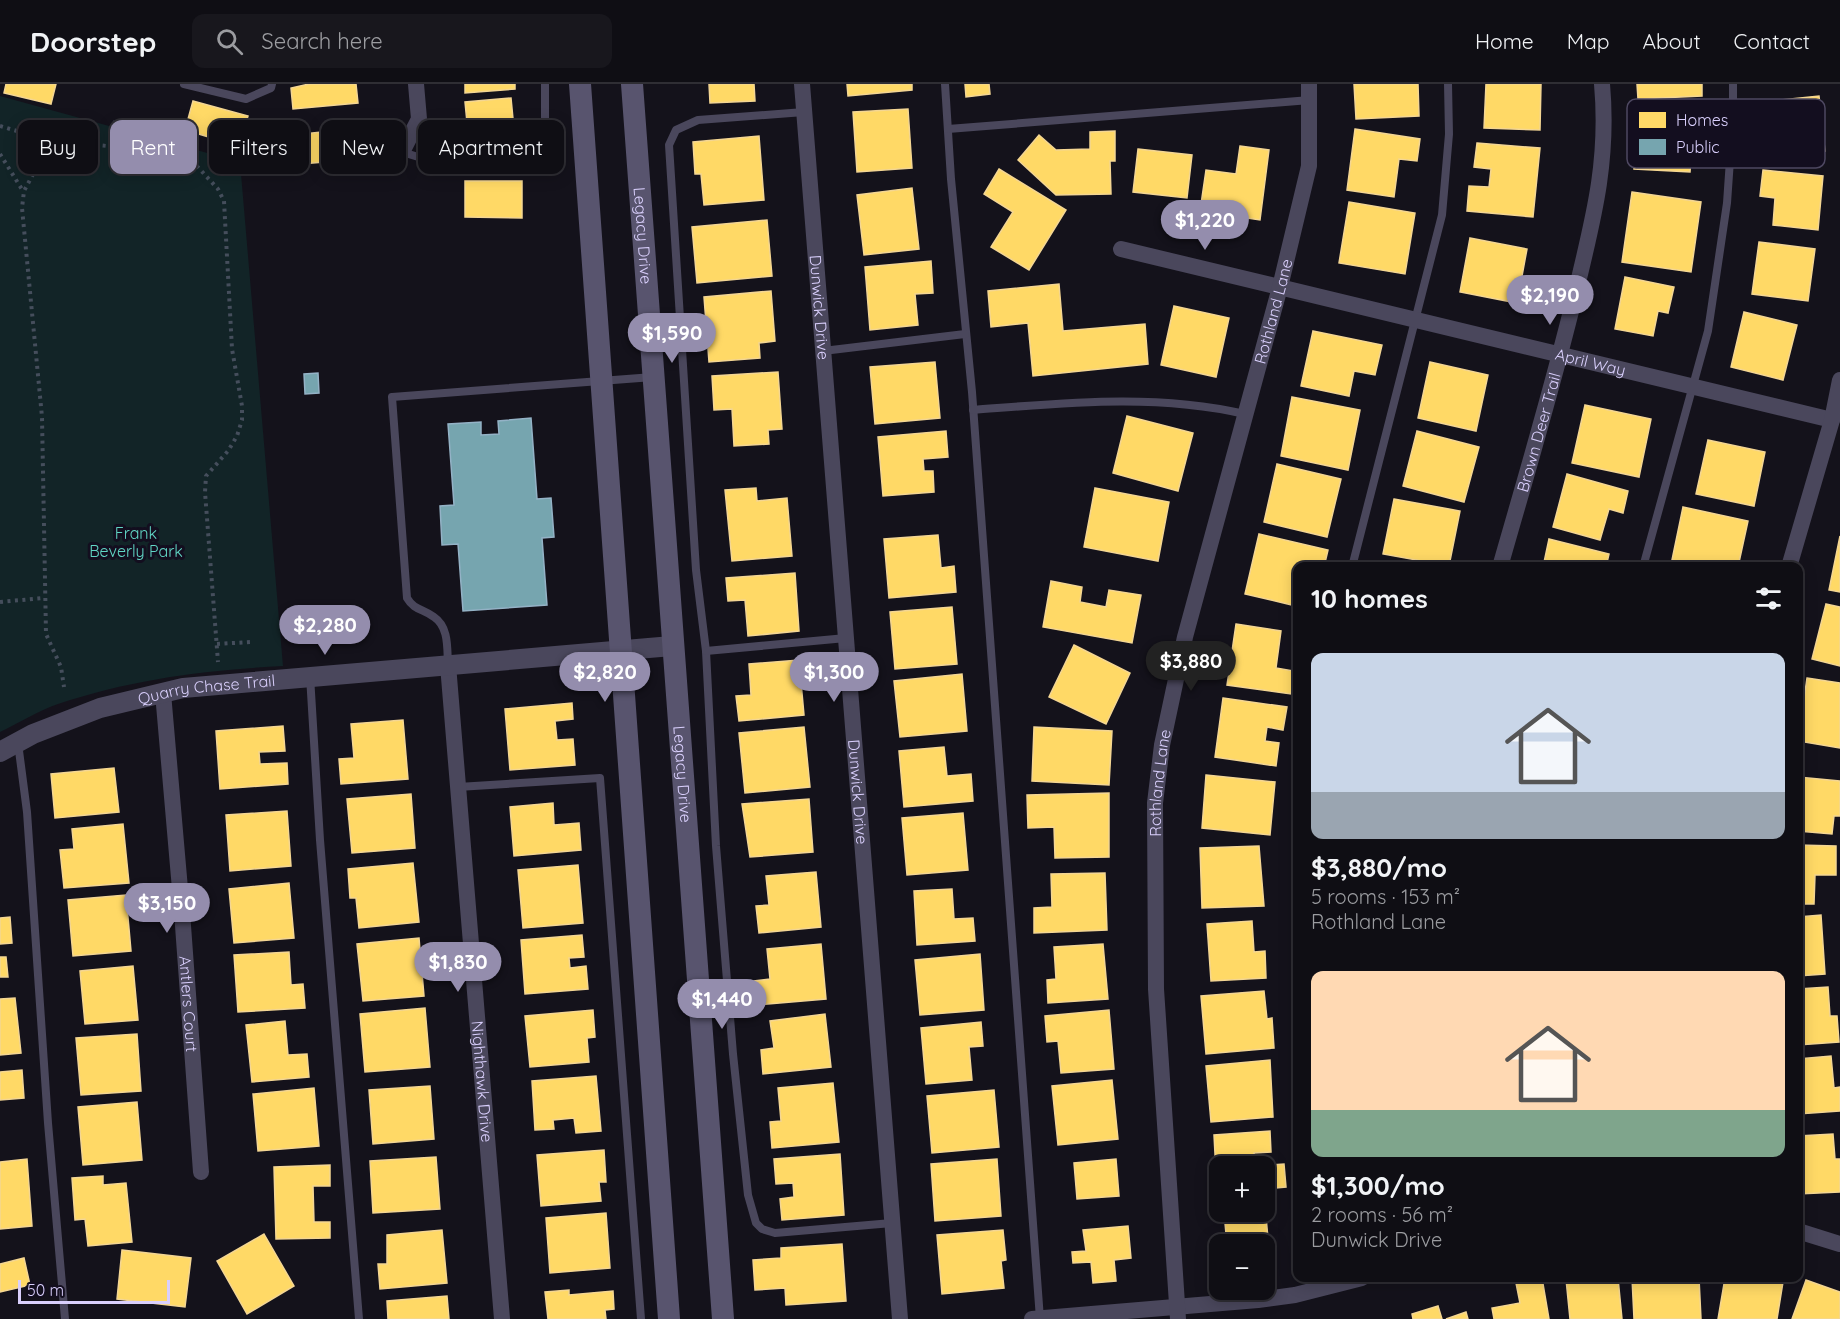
<!DOCTYPE html>
<html lang="en">
<head>
<meta charset="utf-8">
<style>
	:root { --surface:#0f0e14; --page:#18171d; --text:#f1f3f6; --muted:#9b9ca0; --line:#2f2e34; --accent:#948dad }
	body { margin:0; font-family:Quicksand,sans-serif; background:var(--page); color:var(--text); height:100vh; display:flex; flex-direction:column; font-size:22px; white-space:nowrap }
	* { box-sizing:border-box; margin:0 }
	p { font-size:20px; color:var(--muted) }
	.icon { flex:none; width:33px; height:33px; fill:none; stroke:currentColor; stroke-width:2; stroke-linecap:round; stroke-linejoin:round }
	.map { position:relative; flex:1; overflow:hidden }
	.details { position:absolute; left:1293px; top:478px; width:510px; height:720px; display:flex; flex-direction:column; background:var(--surface); border-radius:12px; box-shadow:0 3px 15px #0003,0 0 0 2px var(--line) }
	.details>* { flex:none }
	.top-card { position:absolute; left:18px; top:36px; width:570px; height:54px; display:flex; gap:12px }
	.tools { position:absolute; left:1209px; top:1072px; display:grid; gap:12px }
	.tools a { display:grid; place-items:center; width:66px; height:66px; border-radius:12px; background:var(--surface); box-shadow:0 3px 15px #0003,0 0 0 2px var(--line); font-size:30px }
	.scale { position:absolute; left:18px; bottom:15px; width:152px; box-sizing:border-box; padding-left:6px; border:3px solid #d9cffc; border-top:0; font-size:16px; line-height:21px; white-space:nowrap; color:#d9cffc; -webkit-text-stroke:4px #130e1f; paint-order:stroke }
	.price { position:absolute; translate:-50% -51px; padding:0 14px; border-radius:21px; background:var(--accent); color:#fff; font-size:20px; line-height:39px; filter:drop-shadow(0 2px 3px #0008) }
	.price::after { content:''; position:absolute; left:50%; top:36px; width:18px; height:14px; margin-left:-9px; background:inherit; clip-path:polygon(0 0,100% 0,50% 100%) }
	.price.current { background:#222; color:#fff }
	ul { padding:0; list-style:none }
	li { display:grid; align-content:center; gap:12px; height:318px; padding:0 18px }
	li span { display:grid; place-items:center; height:186px; border-radius:12px; color:#555 }
	li>.icon { margin-inline-start:auto }
	span .icon { width:108px; height:108px; fill:#fffc; stroke-width:1 }
	li b { font-size:26px }
	h2 { display:flex; justify-content:space-between; align-items:center; height:72px; padding:0 18px; font-size:26px }
	.pill { padding:0 21px; border-radius:12px; background:var(--surface); box-shadow:0 3px 15px #0003,0 0 0 2px var(--line); font-size:21px; line-height:54px }
	.pill.current { background:var(--accent); color:#fff }
	header { display:flex; align-items:center; gap:36px; box-sizing:border-box; height:84px; padding:0 30px; background:var(--surface); border-bottom:2px solid var(--line) }
	header strong { font-size:28px }
	nav { display:flex; gap:33px; margin-inline-start:auto; font-size:21px }
	.search { width:420px; height:54px; background:var(--page); display:flex; align-items:center; gap:15px; box-sizing:border-box; padding:0 21px; border-radius:12px; color:var(--muted); font-size:22px }
	.map>svg:first-child { display:block }
	.green { fill:#122427 }
	.homes { fill:#ffd966; stroke:#f4d693; stroke-width:1.5 }
	.public { fill:#76a5af; stroke:#94b2c6; stroke-width:1.5 }
	.lines { fill:none; stroke-linecap:round; stroke-linejoin:round }
	.path { stroke:#454e5c; stroke-width:4; stroke-dasharray:3 4.5; stroke-linecap:butt }
	.service { stroke:#4a475c; stroke-width:8 }
	.minor { stroke:#4a475c; stroke-width:16 }
	.tertiary { stroke:#4a475c; stroke-width:20 }
	.secondary { stroke:#58546e; stroke-width:22 }
	.labels { text-anchor:middle; dominant-baseline:central; stroke-width:6; stroke-linejoin:round; paint-order:stroke }
	.street-label { font-size:16px; fill:#d9cffc; stroke:#130e1f }
	.park-label { font-size:16px; fill:#61d6c5; stroke:#130e1f }
	.key { fill:#130e1f; stroke:#4e4861; stroke-width:1.5 }
	.key-label { font-size:16px; fill:#d9cffc }
</style>
</head>
<body>
<header>
<strong>Doorstep</strong>
<div class="search"><svg class="icon" aria-label="search" viewBox="0 0 24 24"><circle cx="10" cy="10" r="6"/><path d="M15 15l6 6"/></svg>Search here</div>
<nav><a>Home</a><a>Map</a><a>About</a><a>Contact</a></nav>
</header>
<div class="map">
<svg width="1840" height="1235" viewBox="0 0 1840 1235">
	<rect width="100%" height="100%" fill="#14121b"/>
	<path class="green" d="M0 12 240 78 283 582C206 586 132 595 58 620 38 627 19 639 0 648Z"/>
	<g class="homes">
		<polygon points="6,0 56,0 51,20 4,9"/>
		<polygon points="309,0 356,0 358,19 293,25 291,4"/>
		<polygon points="465,0 515,0 515,5 465,9"/>
		<polygon points="709,0 754,0 755,17 710,19"/>
		<polygon points="847,0 912,0 912,6 848,12"/>
		<polygon points="965,0 989,0 990,10 966,13"/>
		<polygon points="1354,0 1418,0 1419,32 1356,35"/>
		<polygon points="1486,0 1541,0 1540,46 1484,44"/>
		<polygon points="1637,0 1702,0 1702,12 1638,15"/>
		<polygon points="1819,12 1825,67 1767,73 1761,18"/>
		<polygon points="511,14 514,45 468,49 465,18"/>
		<polygon points="193,17 248,32 239,62 185,46"/>
		<polygon points="908,25 912,84 857,88 853,28"/>
		<polygon points="1636,31 1706,33 1705,57 1692,56 1690,88 1634,85"/>
		<polygon points="1355,45 1420,55 1417,77 1399,75 1394,113 1347,106"/>
		<polygon points="1115,47 1115,77 1110,77 1111,110 1056,111 1018,76 1039,51 1056,66 1090,65 1090,48"/>
		<polygon points="321,48 324,78 278,82 275,53"/>
		<polygon points="759,52 764,116 704,121 701,90 695,90 693,58"/>
		<polygon points="1477,59 1540,64 1533,133 1467,127 1469,102 1489,103 1491,85 1474,83"/>
		<polygon points="1240,62 1269,66 1260,136 1200,127 1206,86 1236,90"/>
		<polygon points="1138,65 1192,71 1187,114 1133,108"/>
		<polygon points="999,85 1066,126 1029,186 991,163 1013,128 984,110"/>
		<polygon points="1763,86 1823,92 1818,146 1773,141 1775,114 1760,112"/>
		<polygon points="465,97 522,97 522,134 465,133"/>
		<polygon points="912,104 919,165 864,171 857,111"/>
		<polygon points="1632,108 1701,118 1691,188 1622,178"/>
		<polygon points="1349,118 1415,129 1405,190 1339,179"/>
		<polygon points="767,136 772,192 697,199 692,143"/>
		<polygon points="1470,154 1527,165 1517,219 1460,208"/>
		<polygon points="1759,158 1815,165 1808,217 1752,210"/>
		<polygon points="931,177 933,209 915,210 918,241 870,246 865,183"/>
		<polygon points="1625,193 1674,203 1668,229 1658,227 1653,252 1615,245"/>
		<polygon points="1059,200 1063,247 1145,240 1148,280 1033,292 1028,239 991,243 988,207"/>
		<polygon points="771,207 775,257 759,259 760,274 709,278 704,213"/>
		<polygon points="1174,222 1229,234 1216,293 1161,281"/>
		<polygon points="1744,228 1797,241 1783,296 1731,283"/>
		<polygon points="1313,247 1382,261 1375,291 1354,287 1349,312 1301,302"/>
		<polygon points="935,278 940,334 875,340 870,283"/>
		<polygon points="1430,278 1488,291 1476,347 1418,334"/>
		<polygon points="778,288 782,345 768,346 769,360 734,362 732,325 714,326 712,292"/>
		<polygon points="1292,313 1360,326 1348,386 1281,372"/>
		<polygon points="1585,321 1651,335 1639,393 1572,379"/>
		<polygon points="1127,332 1193,349 1178,407 1113,389"/>
		<polygon points="946,347 948,373 923,375 924,387 933,387 934,408 883,412 878,353"/>
		<polygon points="1417,347 1479,363 1464,418 1403,402"/>
		<polygon points="1708,356 1765,368 1754,422 1696,410"/>
		<polygon points="1277,380 1341,395 1327,453 1264,438"/>
		<polygon points="1567,390 1628,407 1623,429 1609,425 1600,456 1553,443"/>
		<polygon points="756,404 757,417 787,414 792,472 732,477 725,406"/>
		<polygon points="1095,404 1169,418 1158,477 1084,463"/>
		<polygon points="1394,415 1460,427 1449,482 1383,470"/>
		<polygon points="1683,423 1748,437 1738,483 1703,483 1672,476"/>
		<polygon points="1259,450 1328,466 1324,483 1298,483 1298,498 1292,521 1245,510"/>
		<polygon points="938,451 941,484 954,482 956,508 889,514 884,455"/>
		<polygon points="1840,452 1840,508 1829,506"/>
		<polygon points="1549,455 1609,470 1606,483 1543,483"/>
		<polygon points="795,489 799,547 748,552 745,516 728,517 726,494"/>
		<polygon points="1051,497 1082,503 1080,518 1106,523 1109,506 1141,511 1132,559 1043,543"/>
		<polygon points="1826,520 1840,523 1840,582 1812,575"/>
		<polygon points="952,523 957,580 895,585 890,528"/>
		<polygon points="1236,540 1281,547 1276,584 1294,587 1291,610 1227,601"/>
		<polygon points="1074,561 1130,589 1106,640 1049,613"/>
		<polygon points="799,576 804,631 739,637 736,612 751,611 749,580"/>
		<polygon points="962,590 967,647 900,653 894,597"/>
		<polygon points="1807,594 1840,599 1840,664 1798,657"/>
		<polygon points="1223,614 1287,623 1283,646 1267,643 1265,657 1279,659 1276,682 1215,673"/>
		<polygon points="572,619 573,635 555,637 557,656 573,655 575,681 510,686 505,625"/>
		<polygon points="403,636 408,695 341,700 339,675 354,674 351,640"/>
		<polygon points="283,642 285,667 259,668 260,680 287,679 288,700 220,705 216,647"/>
		<polygon points="804,643 810,703 745,709 739,649"/>
		<polygon points="1034,643 1112,647 1109,701 1032,697"/>
		<polygon points="944,663 947,692 971,690 973,717 904,723 899,667"/>
		<polygon points="114,684 119,728 55,734 51,690"/>
		<polygon points="1206,691 1275,698 1270,751 1202,744"/>
		<polygon points="1798,693 1840,697 1840,732 1834,732 1832,750 1798,747"/>
		<polygon points="1109,709 1109,773 1055,774 1054,743 1028,744 1027,711"/>
		<polygon points="411,710 415,764 352,769 347,715"/>
		<polygon points="809,715 813,768 750,773 742,720"/>
		<polygon points="553,719 554,741 579,739 581,766 514,772 510,723"/>
		<polygon points="287,727 291,782 230,787 226,731"/>
		<polygon points="963,729 968,786 907,791 902,734"/>
		<polygon points="123,740 129,799 64,804 60,766 74,765 72,745"/>
		<polygon points="1798,761 1836,762 1836,791 1815,791 1814,820 1798,820"/>
		<polygon points="1259,762 1264,822 1202,824 1200,764"/>
		<polygon points="413,779 419,838 359,844 356,814 350,814 348,785"/>
		<polygon points="578,781 583,839 523,844 518,786"/>
		<polygon points="816,788 821,843 759,849 756,822 769,821 766,792"/>
		<polygon points="1105,789 1107,846 1034,849 1034,824 1052,823 1051,790"/>
		<polygon points="289,799 294,854 234,859 229,805"/>
		<polygon points="952,805 954,835 973,834 975,857 917,861 914,807"/>
		<polygon points="126,811 131,867 73,872 68,816"/>
		<polygon points="1821,831 1825,890 1798,892 1798,833"/>
		<polygon points="10,833 12,859 0,860 0,834"/>
		<polygon points="1252,837 1254,868 1265,867 1266,894 1211,897 1207,840"/>
		<polygon points="582,851 584,873 569,874 570,884 586,882 588,905 525,910 521,856"/>
		<polygon points="419,854 424,912 363,917 357,860"/>
		<polygon points="821,860 826,915 756,921 754,897 770,895 767,865"/>
		<polygon points="1103,860 1108,915 1048,919 1047,896 1056,895 1054,863"/>
		<polygon points="289,868 291,901 303,900 305,924 238,928 234,871"/>
		<polygon points="980,870 984,926 920,931 915,876"/>
		<polygon points="0,873 6,873 8,893 0,893"/>
		<polygon points="133,882 138,936 85,940 80,887"/>
		<polygon points="1828,903 1830,932 1837,932 1839,958 1798,961 1798,905"/>
		<polygon points="1264,907 1267,935 1272,934 1274,964 1206,970 1201,912"/>
		<polygon points="15,914 21,969 0,971 0,915"/>
		<polygon points="425,924 430,983 365,988 360,930"/>
		<polygon points="593,926 595,953 587,954 589,978 530,983 525,932"/>
		<polygon points="1109,926 1114,985 1061,989 1058,957 1047,958 1045,932"/>
		<polygon points="825,930 831,983 763,990 761,966 774,964 770,937"/>
		<polygon points="285,937 288,971 307,970 309,993 252,998 246,941"/>
		<polygon points="981,938 983,962 969,963 972,996 926,1000 921,944"/>
		<polygon points="137,950 141,1007 81,1011 76,954"/>
		<polygon points="1831,972 1834,1004 1840,1003 1840,1027 1798,1030 1798,975"/>
		<polygon points="1270,976 1273,1033 1211,1038 1206,982"/>
		<polygon points="22,986 24,1014 0,1016 0,988"/>
		<polygon points="596,992 601,1047 576,1049 574,1034 553,1036 554,1045 535,1046 532,997"/>
		<polygon points="1112,996 1118,1055 1058,1061 1052,1002"/>
		<polygon points="833,999 839,1058 772,1064 770,1038 781,1037 778,1004"/>
		<polygon points="430,1002 434,1055 373,1060 369,1006"/>
		<polygon points="314,1004 319,1062 258,1067 253,1010"/>
		<polygon points="994,1006 999,1063 932,1069 927,1012"/>
		<polygon points="137,1018 142,1076 83,1081 78,1023"/>
		<polygon points="1270,1047 1271,1068 1254,1069 1255,1082 1284,1080 1286,1103 1264,1105 1264,1083 1220,1083 1220,1108 1217,1108 1214,1051"/>
		<polygon points="1833,1050 1835,1075 1840,1075 1840,1108 1798,1110 1798,1052"/>
		<polygon points="604,1066 606,1098 599,1098 601,1117 541,1122 537,1071"/>
		<polygon points="840,1070 844,1131 782,1136 780,1115 794,1113 793,1099 776,1100 774,1075"/>
		<polygon points="436,1073 440,1125 373,1129 370,1077"/>
		<polygon points="27,1075 32,1142 0,1145 0,1078"/>
		<polygon points="997,1075 1001,1132 935,1137 931,1080"/>
		<polygon points="1116,1075 1119,1112 1077,1115 1074,1079"/>
		<polygon points="330,1081 330,1102 313,1102 314,1138 330,1138 330,1154 276,1155 274,1083"/>
		<polygon points="103,1092 103,1101 126,1099 132,1158 88,1162 85,1135 75,1136 72,1094"/>
		<polygon points="1265,1122 1270,1176 1264,1177 1264,1161 1227,1161 1224,1128 1264,1128"/>
		<polygon points="606,1129 610,1184 550,1189 546,1134"/>
		<polygon points="1128,1142 1131,1174 1114,1176 1116,1197 1093,1199 1091,1178 1073,1179 1072,1168 1086,1167 1083,1146"/>
		<polygon points="442,1146 447,1199 380,1205 378,1180 387,1180 387,1151"/>
		<polygon points="1003,1146 1006,1176 1001,1177 1004,1204 942,1210 937,1151"/>
		<polygon points="264,1150 294,1202 247,1230 217,1177"/>
		<polygon points="842,1160 846,1217 786,1221 785,1204 755,1206 753,1176 781,1174 781,1164"/>
		<polygon points="122,1166 191,1174 185,1223 117,1215"/>
		<polygon points="24,1174 30,1201 0,1208 0,1180"/>
		<polygon points="1515,1194 1542,1194 1549,1235 1494,1235 1492,1224 1520,1219"/>
		<polygon points="1618,1194 1622,1235 1570,1235 1566,1195"/>
		<polygon points="1632,1194 1699,1194 1701,1235 1634,1235"/>
		<polygon points="1725,1194 1762,1194 1783,1198 1777,1235 1718,1235"/>
		<polygon points="1806,1196 1840,1208 1840,1235 1792,1235"/>
		<polygon points="569,1206 569,1211 613,1207 614,1225 605,1226 606,1235 548,1235 545,1208"/>
		<polygon points="447,1212 449,1235 388,1235 387,1217"/>
		<polygon points="1438,1222 1442,1235 1413,1235 1412,1230"/>
		<polygon points="1466,1228 1468,1235 1446,1235"/>
	</g>
	<g class="public">
		<polygon points="318,289 319,309 305,310 304,290"/>
		<polygon points="531,334 537,415 551,414 554,453 542,454 547,521 463,527 458,460 442,461 440,422 454,421 448,340 481,338 481,351 499,350 498,337"/>
	</g>
	<g class="lines">
		<g class="path">
			<polyline points="0,42 51,57 163,67 196,81 218,105 224,117 232,265 242,322 242,336 237,352 228,367 206,392 205,408 218,578"/>
			<polyline points="51,57 24,107 22,124 42,333 46,550 61,583 64,603"/>
			<polyline points="110,62 115,37"/>
			<polyline points="0,70 23,107"/>
			<polyline points="0,518 43,514"/>
			<polyline points="217,560 250,558"/>
		</g>
		<g class="service">
			<polyline points="184,0 246,15 271,4 272,0"/>
			<polyline points="945,0 951,95 972,308 1040,1235"/>
			<polyline points="804,28 698,36 676,46 669,61 696,486 706,567 716,762 733,970 748,1111 756,1139 762,1145 775,1149 892,1139"/>
			<polyline points="948,45 1310,16"/>
			<polyline points="402,68 438,79 495,79 535,68 545,54 545,0"/>
			<polyline points="823,267 965,250"/>
			<path d="M973 326C1064 319 1155 309 1245 330"/>
			<polyline points="1352,483 1442,131 1449,50 1448,0"/>
			<polyline points="1643,483 1708,247 1727,119 1733,33 1733,0"/>
			<polyline points="706,567 846,554"/>
			<path d="M448 580C447 564 449 543 434 533 423 525 414 526 407 514L392 313 653 293"/>
			<polyline points="310,592 320,756 359,1235"/>
			<polyline points="18,659 27,728 48,1039 65,1235"/>
			<polyline points="458,703 600,694 641,1235"/>
			<polyline points="1298,750 1298,857"/>
		</g>
		<g class="minor">
			<path id="s1" d="M802 0 900 1235"/>
			<polyline points="402,68 419,35 416,0"/>
			<path id="s2" d="M1121 165 1832 336"/>
			<path id="s3" d="M1500 483C1526 392 1553 302 1575 211 1593 136 1609 78 1602 0"/>
			<polyline points="1789,483 1832,336 1840,296"/>
			<path id="s4" d="M448 581 502 1235"/>
			<path id="s5" d="M163 609 182 828 201 1088"/>
			<polyline points="1798,1147 1840,1160"/>
			<polyline points="1032,1235 1258,1216 1295,1211 1362,1194"/>
			<path id="s6" d="M1178 1235 1156 905 1155 719 1162 661 1185 553 1280 203 1309 82V0"/>
		</g>
		<path class="tertiary" id="s7" d="M0 668 33 650 100 624 183 604 672 562"/>
		<g class="secondary">
			<polyline points="580,0 669,1235"/>
			<path id="s8" d="M632 0 723 1235"/>
		</g>
	</g>
	<g class="labels">
		<g class="street-label">
			<text stroke="none"><textPath href="#s8" startOffset="152">Legacy Drive</textPath></text>
			<text stroke="none"><textPath href="#s1" startOffset="224">Dunwick Drive</textPath></text>
			<text stroke="none"><textPath href="#s6" startOffset="1023">Rothland Lane</textPath></text>
			<text stroke="none"><textPath href="#s2" startOffset="483">April Way</textPath></text>
			<text stroke="none"><textPath href="#s3" startOffset="140">Brown Deer Trail</textPath></text>
			<text stroke="none"><textPath href="#s7" startOffset="218">Quarry Chase Trail</textPath></text>
			<text stroke="none"><textPath href="#s8" startOffset="692">Legacy Drive</textPath></text>
			<text stroke="none"><textPath href="#s6" startOffset="537">Rothland Lane</textPath></text>
			<text stroke="none"><textPath href="#s1" startOffset="710">Dunwick Drive</textPath></text>
			<text stroke="none"><textPath href="#s5" startOffset="312">Antlers Court</textPath></text>
			<text stroke="none"><textPath href="#s4" startOffset="418">Nighthawk Drive</textPath></text>
		</g>
		<g class="park-label">
			<text x="136" y="449">Frank<tspan x="136" dy="18">Beverly Park</tspan></text>
		</g>
	</g>
	<rect x="1627" y="15" width="198" height="69" rx="9" class="key"/>
	<rect x="1639" y="28" width="27" height="16" fill="#ffd966"/>
	<rect x="1639" y="55" width="27" height="16" fill="#76a5af"/>
	<g class="key-label">
		<text x="1676" y="42">Homes</text>
		<text x="1676" y="69">Public</text>
	</g>
</svg>
<div class="tools">
<a>+</a>
<a>−</a>
</div>
<div class="scale">50 m</div>
<b class="price" style="left:1205px;top:167px">$1,220</b>
<b class="price" style="left:1550px;top:242px">$2,190</b>
<b class="price" style="left:672px;top:280px">$1,590</b>
<b class="price" style="left:325px;top:572px">$2,280</b>
<b class="price current" style="left:1191px;top:608px">$3,880</b>
<b class="price" style="left:605px;top:619px">$2,820</b>
<b class="price" style="left:834px;top:619px">$1,300</b>
<b class="price" style="left:167px;top:850px">$3,150</b>
<b class="price" style="left:458px;top:909px">$1,830</b>
<b class="price" style="left:722px;top:946px">$1,440</b>
<div class="top-card">
<a class="pill">Buy</a>
<a class="pill current">Rent</a>
<a class="pill">Filters</a>
<a class="pill">New</a>
<a class="pill">Apartment</a>
</div>
<section class="details">
<h2>10 homes<svg class="icon" aria-label="filters" viewBox="0 0 24 24"><path d="M4 7h16M4 17h16"/><circle cx="9" cy="7" r="2"/><circle cx="15" cy="17" r="2"/></svg></h2>
<ul>
<li><span style="background:linear-gradient(#c9d6e8 75%,#9aa5b1 0)"><svg class="icon" aria-label="home" viewBox="0 0 24 24"><path d="M3 11l9-7 9 7M6 9v11h12V9"/></svg></span><div><b>$3,880/mo</b><p>5 rooms · 153 m²</p><p>Rothland Lane</p></div></li>
<li><span style="background:linear-gradient(#ffd9b3 75%,#7fa58c 0)"><svg class="icon" aria-label="home" viewBox="0 0 24 24"><path d="M3 11l9-7 9 7M6 9v11h12V9"/></svg></span><div><b>$1,300/mo</b><p>2 rooms · 56 m²</p><p>Dunwick Drive</p></div></li>
</ul>
</section>
</div>
</body>
</html>
